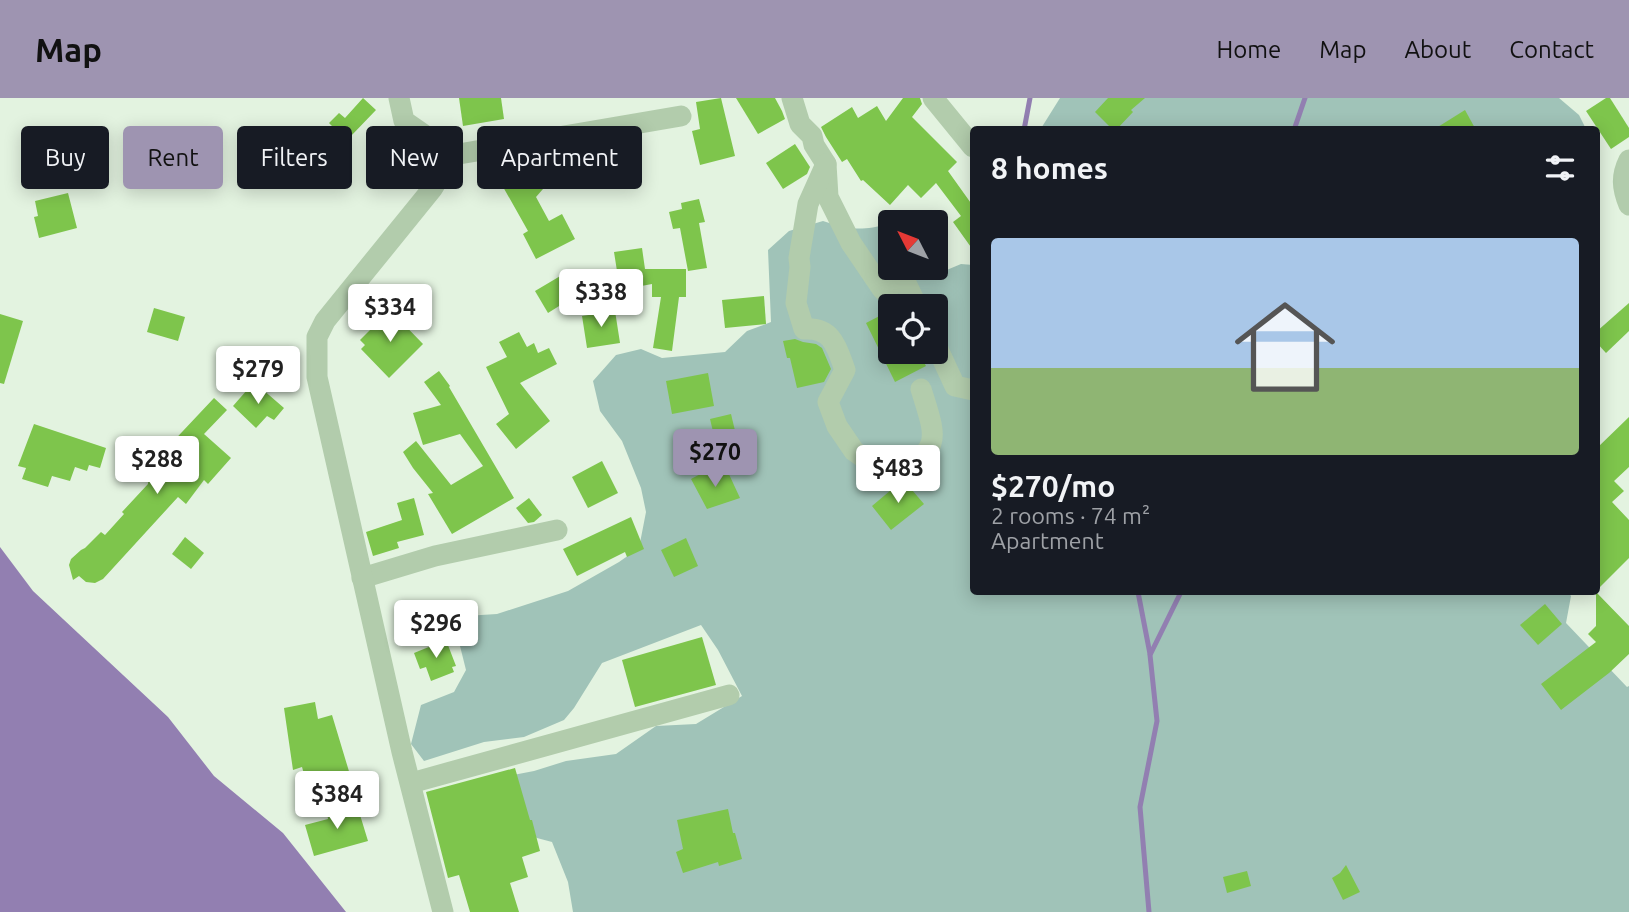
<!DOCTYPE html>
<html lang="en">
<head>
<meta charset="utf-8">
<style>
	:root { --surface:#171b24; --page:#242831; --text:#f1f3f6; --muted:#9ea1a6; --accent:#9e94b1 }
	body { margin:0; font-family:Ubuntu,sans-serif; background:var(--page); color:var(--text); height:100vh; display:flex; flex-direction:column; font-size:26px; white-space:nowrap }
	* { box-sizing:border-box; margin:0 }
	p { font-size:23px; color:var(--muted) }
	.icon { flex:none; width:38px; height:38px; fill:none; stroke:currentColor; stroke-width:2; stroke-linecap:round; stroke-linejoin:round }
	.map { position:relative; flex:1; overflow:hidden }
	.drawer { position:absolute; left:970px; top:28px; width:630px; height:469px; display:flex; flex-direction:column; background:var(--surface); border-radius:7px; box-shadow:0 4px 18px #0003 }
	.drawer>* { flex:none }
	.banner { position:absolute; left:21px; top:28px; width:665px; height:63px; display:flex; gap:14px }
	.needle { width:46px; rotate:312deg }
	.controls { position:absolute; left:878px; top:112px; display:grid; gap:14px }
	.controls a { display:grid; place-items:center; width:70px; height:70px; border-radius:7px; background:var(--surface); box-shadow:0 4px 18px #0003; font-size:35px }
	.price { position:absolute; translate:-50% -60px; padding:0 16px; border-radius:7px; background:#fff; color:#222; font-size:23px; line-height:46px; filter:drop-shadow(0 2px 4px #0008) }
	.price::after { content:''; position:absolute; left:50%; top:42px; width:21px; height:16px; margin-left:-10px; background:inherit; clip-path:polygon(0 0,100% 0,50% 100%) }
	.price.current { background:var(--accent); color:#111 }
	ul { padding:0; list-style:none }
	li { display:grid; align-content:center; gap:14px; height:371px; padding:0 21px }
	li span { display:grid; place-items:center; height:217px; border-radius:7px; color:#555 }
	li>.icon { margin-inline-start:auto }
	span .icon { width:126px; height:126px; fill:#fffc; stroke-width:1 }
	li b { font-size:30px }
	h2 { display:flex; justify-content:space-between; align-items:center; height:84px; padding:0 21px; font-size:30px }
	.tag { padding:0 24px; border-radius:7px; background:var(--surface); box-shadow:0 4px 18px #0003; font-size:24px; line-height:63px }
	.tag.current { background:var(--accent); color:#111 }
	header { display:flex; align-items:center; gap:42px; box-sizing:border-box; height:98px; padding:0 35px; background:var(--accent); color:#111 }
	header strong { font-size:33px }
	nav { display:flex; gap:38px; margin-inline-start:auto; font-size:24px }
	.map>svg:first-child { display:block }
	.green { fill:#a0c3b8; fill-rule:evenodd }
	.water { fill:#927fb1 }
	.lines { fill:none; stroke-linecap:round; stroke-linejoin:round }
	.stream { stroke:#927fb1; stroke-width:5 }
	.building { fill:#7ec54c }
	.minor { stroke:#b2ccac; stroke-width:21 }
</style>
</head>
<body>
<header>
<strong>Map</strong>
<nav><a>Home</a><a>Map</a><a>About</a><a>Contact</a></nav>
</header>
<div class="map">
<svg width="1629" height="814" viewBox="0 0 1629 814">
	<rect width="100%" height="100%" fill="#e3f3e0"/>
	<g class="green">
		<polygon points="1060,0 1559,0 1579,17 1586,31 1040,32"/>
		<path d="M823 123C850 132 861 133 889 126L891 170H922L930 179 961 166 973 167V494H1568L1571 498 1566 525 1627 589 1629 588V814H573L568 784 552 744 537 740 451 689 534 673 566 663 616 656 656 628 696 626 742 598 718 552 701 527 602 565 574 610 564 622 524 639 484 644 424 663 411 646 421 607 454 594 466 572 459 544 465 518 497 516 568 493 619 464 639 450 646 414 641 390 622 343 600 313 593 283 616 257 641 251 662 260 725 254 747 233 771 224 768 152 789 133ZM891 208H936V254H891Z"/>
	</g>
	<polygon class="water" points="0,449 33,493 168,619 214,678 283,735 346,814 0,814"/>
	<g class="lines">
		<g class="stream">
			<polyline points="1024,32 1030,0"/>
			<polyline points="1294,32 1305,0"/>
			<polyline points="1138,494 1150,556"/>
			<polyline points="1149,814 1140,709 1157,623 1150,557 1181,494"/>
		</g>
	</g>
	<g class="building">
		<polygon points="363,0 376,12 325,65 313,54 335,31 329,25 339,15 345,20"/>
		<polygon points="459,0 501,0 504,21 463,28"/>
		<polygon points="721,0 735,58 700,67 692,33 700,31 696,4"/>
		<polygon points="736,0 775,0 782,13 785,21 758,36"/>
		<polygon points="903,0 920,0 922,6 912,19 957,64 948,73 973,108 973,152 953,124 961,118 936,85 921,100 908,87 890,107 863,82 861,83 847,61 842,64 826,39 821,29 852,9 858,20 877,8 886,23"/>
		<polygon points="1108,0 1145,0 1131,12 1133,14 1116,32 1113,32 1095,14"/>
		<polygon points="1606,0 1610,0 1629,30 1629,39 1611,51 1586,13"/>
		<polygon points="1465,12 1476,32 1433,32"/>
		<polygon points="795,46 810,69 807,76 783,91 766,65"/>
		<polygon points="514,60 528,85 538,73 550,83 536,99 549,123 562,116 575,141 536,161 523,136 528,133 489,64"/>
		<polygon points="68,95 77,130 39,140 34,119 38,118 35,103"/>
		<polygon points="699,101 705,124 699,125 707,170 688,173 680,130 673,131 669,114 682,111 681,105"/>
		<polygon points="642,150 645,171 686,171 686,199 679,199 672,253 653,250 661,199 652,199 652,186 620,192 614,154"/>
		<polygon points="562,177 575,198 548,215 535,193"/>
		<polygon points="764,198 766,226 725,230 722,202"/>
		<polygon points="1629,205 1629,233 1606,255 1596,244 1596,234"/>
		<polygon points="154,210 185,219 178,243 147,234"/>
		<polygon points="390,212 423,246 389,280 361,251 365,247 360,242"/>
		<polygon points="891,212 891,254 918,254 926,268 895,284 866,225"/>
		<polygon points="615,213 620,245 587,250 582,218"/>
		<polygon points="0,216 23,223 4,286 0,285"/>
		<polygon points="519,234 527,249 534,245 538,255 549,250 557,266 520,285 550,323 516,351 496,326 509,316 486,269 507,259 499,244"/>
		<polygon points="795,241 803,244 816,246 822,250 831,271 824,284 797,290 790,260 787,260 783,243"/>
		<polygon points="278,248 291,259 279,272 267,261"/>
		<polygon points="439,273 450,288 449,289 514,400 452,436 428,396 433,395 413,370 403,354 416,343 451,387 483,368 460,336 423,347 413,315 441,307 424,284"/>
		<polygon points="708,275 714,308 672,316 666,283"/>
		<polygon points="254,284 284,310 274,322 267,318 256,330 233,308"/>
		<polygon points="214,300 227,312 204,336 231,360 208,386 204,382 186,406 178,399 103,481 95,485 86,484 79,478 73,482 69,467 71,461 81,452 85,450 101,434 105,437 124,416 122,414 148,386 149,372 158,380 176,360 166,351"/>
		<polygon points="731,316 737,341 716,346 710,321"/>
		<polygon points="1629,319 1629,369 1614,383 1624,393 1612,404 1629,422 1629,460 1596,493 1596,351"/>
		<polygon points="34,326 106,350 100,370 89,367 87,373 75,369 70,383 52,378 48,389 22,381 26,370 18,368"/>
		<polygon points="602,363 618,395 588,410 572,379"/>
		<polygon points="708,372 712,379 727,372 740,400 707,411 691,381"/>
		<polygon points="906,385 924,406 891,432 872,408 891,392"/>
		<polygon points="414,400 424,437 397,444 399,450 373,458 366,434 402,422 397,405"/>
		<polygon points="529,400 542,417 534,424 528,425 516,410"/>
		<polygon points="631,419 644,451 627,459 625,454 577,478 563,451"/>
		<polygon points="185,439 204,455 191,471 172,456"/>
		<polygon points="686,440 698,468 674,479 661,452"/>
		<polygon points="1596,494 1629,528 1629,556 1609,575 1561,612 1541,586 1596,544 1588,536 1596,528"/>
		<polygon points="1545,506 1562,526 1538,547 1520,527"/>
		<polygon points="702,539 716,587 635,609 622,562"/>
		<polygon points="446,542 456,568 452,569 454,574 431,583 426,569 420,571 414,555"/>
		<polygon points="315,604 318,621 332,617 351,680 309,693 302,669 293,672 284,610"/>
		<polygon points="515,670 530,722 532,722 540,753 522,759 528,779 510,785 519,814 470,814 459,777 448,780 426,694"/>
		<polygon points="357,707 368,743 314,758 305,727 328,721 327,715"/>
		<polygon points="728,711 733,735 735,735 742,761 719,768 718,764 683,775 676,754 683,751 677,722"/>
		<polygon points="1346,767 1360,794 1343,802 1332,780 1340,775"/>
		<polygon points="1247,773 1251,788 1227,795 1223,779"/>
	</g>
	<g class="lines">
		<g class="minor">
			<polyline points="399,0 404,23 453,57 681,18"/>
			<polyline points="792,0 800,26 812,38 814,47 826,66 828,99 851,145 883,192 904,181 917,208"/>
			<polyline points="933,0 973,49"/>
			<path d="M1629 62C1621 78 1622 90 1629 107"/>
			<path d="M826 66 808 106 799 160 800 169 796 205 804 231C833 229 837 250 845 272L828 304 837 328 854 353 891 379C943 350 937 343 921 291"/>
			<polyline points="936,247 955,288 973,292"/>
			<polyline points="362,480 435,458 557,432"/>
			<polyline points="411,685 729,597"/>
			<polyline points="443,814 402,654 317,279 317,239 325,223 432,91 453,57"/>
		</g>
	</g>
</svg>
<div class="controls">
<a><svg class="needle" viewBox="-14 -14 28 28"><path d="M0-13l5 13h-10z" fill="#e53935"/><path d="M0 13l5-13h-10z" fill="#9ea1a6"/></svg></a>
<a><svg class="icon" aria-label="locate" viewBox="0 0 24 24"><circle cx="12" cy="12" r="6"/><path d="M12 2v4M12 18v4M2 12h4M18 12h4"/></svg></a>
</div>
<b class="price" style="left:601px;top:231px">$338</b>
<b class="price" style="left:390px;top:246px">$334</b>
<b class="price" style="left:258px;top:308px">$279</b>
<b class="price current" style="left:715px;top:391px">$270</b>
<b class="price" style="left:157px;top:398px">$288</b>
<b class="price" style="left:898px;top:407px">$483</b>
<b class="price" style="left:436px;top:562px">$296</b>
<b class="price" style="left:337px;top:733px">$384</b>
<div class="banner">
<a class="tag">Buy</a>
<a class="tag current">Rent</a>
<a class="tag">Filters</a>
<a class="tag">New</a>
<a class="tag">Apartment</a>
</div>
<section class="drawer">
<h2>8 homes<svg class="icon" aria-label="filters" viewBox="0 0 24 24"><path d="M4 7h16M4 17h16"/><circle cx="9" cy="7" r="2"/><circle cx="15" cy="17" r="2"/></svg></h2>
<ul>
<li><span style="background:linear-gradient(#a9c7e8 60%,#8fb573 0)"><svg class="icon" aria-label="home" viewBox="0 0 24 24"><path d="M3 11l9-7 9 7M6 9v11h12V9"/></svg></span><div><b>$270/mo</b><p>2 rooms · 74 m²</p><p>Apartment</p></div></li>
</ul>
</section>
</div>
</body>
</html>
